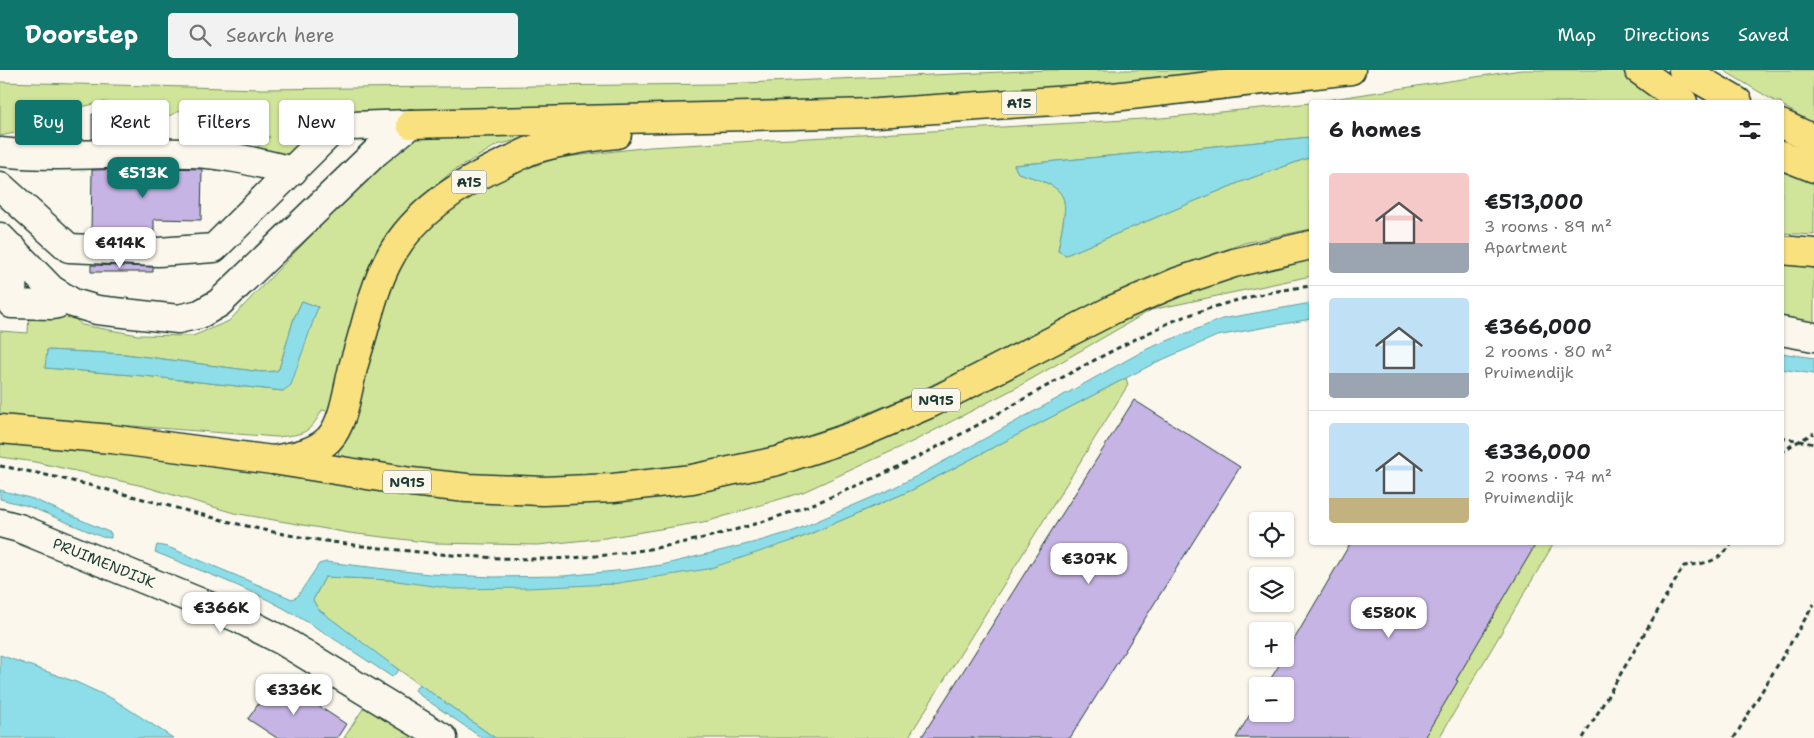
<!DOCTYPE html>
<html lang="en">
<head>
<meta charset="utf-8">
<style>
	:root { --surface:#fff; --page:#f2f2f2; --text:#202124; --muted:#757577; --line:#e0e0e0; --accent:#0f766e }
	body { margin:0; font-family:"Shantell Sans",sans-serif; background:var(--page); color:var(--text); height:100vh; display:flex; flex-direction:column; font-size:19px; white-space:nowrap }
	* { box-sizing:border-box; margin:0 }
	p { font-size:16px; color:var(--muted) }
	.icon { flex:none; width:28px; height:28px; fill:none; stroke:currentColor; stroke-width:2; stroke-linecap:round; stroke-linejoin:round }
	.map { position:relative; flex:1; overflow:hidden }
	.drawer { position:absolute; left:1309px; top:30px; width:475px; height:445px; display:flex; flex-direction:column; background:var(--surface); border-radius:5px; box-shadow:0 1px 4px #0004 }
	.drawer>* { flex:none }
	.guide { position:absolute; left:15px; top:30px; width:475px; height:45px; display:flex; gap:10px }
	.tools { position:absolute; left:1249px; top:442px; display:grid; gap:10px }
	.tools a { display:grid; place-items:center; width:45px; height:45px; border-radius:5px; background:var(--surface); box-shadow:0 1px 4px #0004; font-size:25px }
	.price { position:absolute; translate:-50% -42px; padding:0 11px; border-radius:10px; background:#fff; color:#222; font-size:16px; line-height:32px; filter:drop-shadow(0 1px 2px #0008) }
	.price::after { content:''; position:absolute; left:50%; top:30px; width:15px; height:11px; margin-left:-8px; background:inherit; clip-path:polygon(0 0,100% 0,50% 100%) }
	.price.selected { background:var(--accent); color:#fff }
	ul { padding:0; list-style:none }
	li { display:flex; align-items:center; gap:15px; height:125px; padding:0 20px }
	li+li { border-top:1px solid var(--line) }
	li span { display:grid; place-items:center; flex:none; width:140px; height:100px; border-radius:5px; color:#555 }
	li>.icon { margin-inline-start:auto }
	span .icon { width:60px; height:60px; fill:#fffc; stroke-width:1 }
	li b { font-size:21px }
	h2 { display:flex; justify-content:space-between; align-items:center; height:60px; padding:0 20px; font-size:21px }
	.pill { padding:0 18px; border-radius:5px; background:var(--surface); box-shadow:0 1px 4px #0004; font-size:18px; line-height:45px }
	.pill.selected { background:var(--accent); color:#fff }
	header { display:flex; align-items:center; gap:30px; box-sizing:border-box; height:70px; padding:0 25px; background:var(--accent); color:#fff }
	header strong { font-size:24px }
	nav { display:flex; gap:28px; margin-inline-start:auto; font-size:18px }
	.search { width:350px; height:45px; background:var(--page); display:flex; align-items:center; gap:12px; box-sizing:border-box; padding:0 18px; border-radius:5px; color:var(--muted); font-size:19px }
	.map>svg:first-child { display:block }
	.green { fill:#d1e59a; stroke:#789167; fill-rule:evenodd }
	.water { fill:#8edee9; stroke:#629ea1 }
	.building { fill:#c6b4e4; stroke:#1f3d34 }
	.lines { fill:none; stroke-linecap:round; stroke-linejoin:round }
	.minor-casing { stroke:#1f3d34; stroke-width:31 }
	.major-casing { stroke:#1f3d34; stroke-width:31 }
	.highway-casing { stroke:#1f3d34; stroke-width:31 }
	.path { stroke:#1f3d34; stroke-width:3; stroke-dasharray:5 4; stroke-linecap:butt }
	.minor { stroke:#fbf7ec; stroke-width:28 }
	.major { stroke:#fae180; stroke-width:28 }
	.highway { stroke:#fae180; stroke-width:28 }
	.labels { text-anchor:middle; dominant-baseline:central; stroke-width:4.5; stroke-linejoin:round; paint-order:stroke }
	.shield { fill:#fbf7ec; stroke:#61756b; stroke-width:1 }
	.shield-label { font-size:14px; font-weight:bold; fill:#1f3d34 }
	.street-label { font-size:15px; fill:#1f3d34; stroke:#fbf7ec }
</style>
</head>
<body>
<header>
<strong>Doorstep</strong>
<div class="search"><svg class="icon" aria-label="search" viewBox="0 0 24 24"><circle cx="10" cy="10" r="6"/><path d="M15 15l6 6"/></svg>Search here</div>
<nav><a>Map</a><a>Directions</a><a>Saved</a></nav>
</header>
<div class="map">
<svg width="1814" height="668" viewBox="0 0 1814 668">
	<rect width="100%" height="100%" fill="#fbf7ec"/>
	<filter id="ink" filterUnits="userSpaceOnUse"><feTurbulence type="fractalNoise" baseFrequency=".02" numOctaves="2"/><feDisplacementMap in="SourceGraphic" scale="10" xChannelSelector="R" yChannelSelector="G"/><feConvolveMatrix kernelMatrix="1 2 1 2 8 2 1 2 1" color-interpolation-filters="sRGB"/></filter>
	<g filter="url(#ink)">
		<g class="green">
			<polygon points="1049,0 1272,0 858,35 337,46 286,88 252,81 270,67 189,37 166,47 103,32 73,39 24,61 0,66 0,12 262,19 721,14"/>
			<polygon points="1521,0 1621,0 1661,32 1313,32"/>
			<polygon points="1723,0 1814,0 1814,54 1781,35 1781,32 1776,32"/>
			<path d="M1311 33V67L1014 95 1018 103C1076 120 1067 127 1058 181L1066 185 1243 111 1311 87V159L1244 173 1175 199 900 330 796 372 704 396 536 412 337 391 346 344 386 225 409 178 452 136 496 109 557 88 650 77 1161 48Z"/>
			<path d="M550 62 497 75 450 103 412 139 333 342 322 340C309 365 303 364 277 367L0 346V261L28 263 29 244 67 242 82 255 138 265 193 266 229 251 392 81 415 67ZM302 231 318 237 283 321 144 306 46 298 47 280 125 284 262 302 276 301 279 299 294 248Z"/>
			<polygon points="1781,95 1814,107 1814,165 1781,163"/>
			<polygon points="1311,188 1311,206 1151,240 1021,315 916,370 803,422 709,451 605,468 538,475 434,473 349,463 234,443 143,416 35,392 0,387 0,367 53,370 461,430 707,416 1040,286 1223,209"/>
			<polygon points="1781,189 1814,192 1814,255 1781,248"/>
			<polygon points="1126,308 1128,315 908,668 495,668 381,587 318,539 313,530 325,507 390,510 612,514 798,469 912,420"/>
			<polygon points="1437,473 1554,473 1439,668 1422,668"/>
			<polygon points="370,628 417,668 344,668"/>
		</g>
		<g class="water">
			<path d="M1311 67V87L1243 111 1066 185 1058 181C1067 127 1076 120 1018 103L1014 95Z"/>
			<polygon points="302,231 318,237 291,315 283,321 144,306 45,298 47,280 125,284 262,302 276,301 279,299 294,248"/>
			<path d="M1311 233V249L1217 266 1157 292 1126 308 912 420 798 469 708 499 612 514 528 518 454 519 390 510 325 507 313 530 318 539 399 600 392 607C357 584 322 560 285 539 244 516 198 500 155 482L157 475 168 477 292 529 297 527 319 494 326 492 429 504 493 507 563 506 627 500 662 495 756 472 794 461 887 421 917 406 1147 279 1222 249Z"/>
			<polygon points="1781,283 1814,288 1814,304 1781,299"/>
			<polygon points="0,420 33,429 111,463 111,468 102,467 28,436 0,429"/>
			<polygon points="0,585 76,612 113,629 173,668 0,668"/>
			<polygon points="419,614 495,668 482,668 421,626 415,620"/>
		</g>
		<g class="building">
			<polygon points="92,44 155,44 155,67 92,69"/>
			<polygon points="167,98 202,99 201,150 154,149 154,166 91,163 92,100"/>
			<polygon points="91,195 153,197 153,202 91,202"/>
			<polygon points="1134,330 1240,397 1070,668 921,668"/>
			<polygon points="1351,472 1537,472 1456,610 1458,611 1424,668 1236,668 1258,631 1258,644 1285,644 1285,616 1266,616 1283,589 1285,589 1285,585"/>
			<polygon points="274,611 289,620 291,618 346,654 337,668 277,668 248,649"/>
		</g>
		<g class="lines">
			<g class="minor-casing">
				<g id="minor">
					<path d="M0 82C63 89 128 81 191 83 226 84 259 93 293 101"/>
					<polyline points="0,116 69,178 158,182 214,178 330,63 351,56 411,54"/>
					<polyline points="0,167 52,220 73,233 97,240 178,249 200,244 219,233 376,82 411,54"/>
					<polyline points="13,179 12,234 52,235 57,234 66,229"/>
					<polyline points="1781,261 1814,267"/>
					<polyline points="0,453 19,458 238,548 283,571 443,668"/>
				</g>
			</g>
			<g class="major-casing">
				<g id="major">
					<polyline points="1639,0 1683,32"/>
					<polyline points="1683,0 1738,32"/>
					<polyline points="1781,54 1814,69"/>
					<polyline points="1781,85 1814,98"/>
					<polyline points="1781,180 1814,183"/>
					<polyline points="0,359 111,369 273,390 411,412 467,418 543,421 613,418 692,409 777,391 857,365 931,333 1114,239 1177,212 1234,193 1311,175"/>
				</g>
			</g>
			<g class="highway-casing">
				<g id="highway">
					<polyline points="411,54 877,43 1113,27 1351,0"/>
					<path d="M273 390C293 386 314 384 329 369 346 351 348 311 356 287 366 256 372 223 387 193 411 143 465 110 513 89 521 85 530 80 538 78 563 71 590 67 617 64"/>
				</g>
			</g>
			<g class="path">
				<polyline points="1781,367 1814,374"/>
				<polyline points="1781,383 1792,375 1814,363"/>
				<path d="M0 396C87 411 170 438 255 458 303 469 351 475 399 480 447 485 495 489 544 489 649 487 756 460 852 418 922 388 988 349 1054 312 1085 295 1115 279 1146 264 1159 258 1171 251 1184 247 1225 232 1268 221 1311 216"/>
				<path d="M1583 668 1684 496C1707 493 1718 493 1733 472"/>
				<polyline points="1734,668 1814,534"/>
			</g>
			<use href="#minor" class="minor"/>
			<use href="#major" class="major"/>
			<use href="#highway" class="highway"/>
		</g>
	</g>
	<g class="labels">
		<g class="shield">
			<rect x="1001.5" y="21.5" width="35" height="23" rx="4"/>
			<rect x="451.5" y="100.5" width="35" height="23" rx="4"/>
			<rect x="912" y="318.5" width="48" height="23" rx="4"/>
			<rect x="383" y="400.5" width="48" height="23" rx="4"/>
		</g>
		<g class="shield-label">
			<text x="1019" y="33">A15</text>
			<text x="469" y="112">A15</text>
			<text x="936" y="330">N915</text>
			<text x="407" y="412">N915</text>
		</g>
		<g class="street-label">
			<text transform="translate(104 493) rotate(22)">PRUIMENDIJK</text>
		</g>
	</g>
</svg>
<div class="tools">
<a><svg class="icon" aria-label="locate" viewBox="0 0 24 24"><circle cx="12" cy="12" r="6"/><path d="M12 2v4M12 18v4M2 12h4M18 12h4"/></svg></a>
<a><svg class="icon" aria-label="layers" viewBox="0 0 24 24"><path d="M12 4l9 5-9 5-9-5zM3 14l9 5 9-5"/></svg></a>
<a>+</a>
<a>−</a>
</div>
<b class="price selected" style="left:143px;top:129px">€513K</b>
<b class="price" style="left:120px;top:199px">€414K</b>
<b class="price" style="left:1089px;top:515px">€307K</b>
<b class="price" style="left:221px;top:564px">€366K</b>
<b class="price" style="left:1389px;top:569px">€580K</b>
<b class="price" style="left:294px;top:646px">€336K</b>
<div class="guide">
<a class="pill selected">Buy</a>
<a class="pill">Rent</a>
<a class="pill">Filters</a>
<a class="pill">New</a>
</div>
<section class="drawer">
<h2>6 homes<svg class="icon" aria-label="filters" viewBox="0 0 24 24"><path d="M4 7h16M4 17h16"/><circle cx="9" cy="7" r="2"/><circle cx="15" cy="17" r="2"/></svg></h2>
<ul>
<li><span style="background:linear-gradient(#f6c9c9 70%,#9aa5b1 0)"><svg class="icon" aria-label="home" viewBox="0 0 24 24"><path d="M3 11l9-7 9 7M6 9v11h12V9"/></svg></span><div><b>€513,000</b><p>3 rooms · 89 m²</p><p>Apartment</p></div></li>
<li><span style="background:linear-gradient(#bfe0f5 75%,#9aa5b1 0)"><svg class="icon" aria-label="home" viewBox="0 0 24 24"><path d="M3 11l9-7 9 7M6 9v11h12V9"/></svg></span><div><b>€366,000</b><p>2 rooms · 80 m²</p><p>Pruimendijk</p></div></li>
<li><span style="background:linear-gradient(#bfe0f5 75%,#c2b280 0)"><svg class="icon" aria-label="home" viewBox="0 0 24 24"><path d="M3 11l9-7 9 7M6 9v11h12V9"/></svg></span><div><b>€336,000</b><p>2 rooms · 74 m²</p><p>Pruimendijk</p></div></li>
</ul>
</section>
</div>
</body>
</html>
